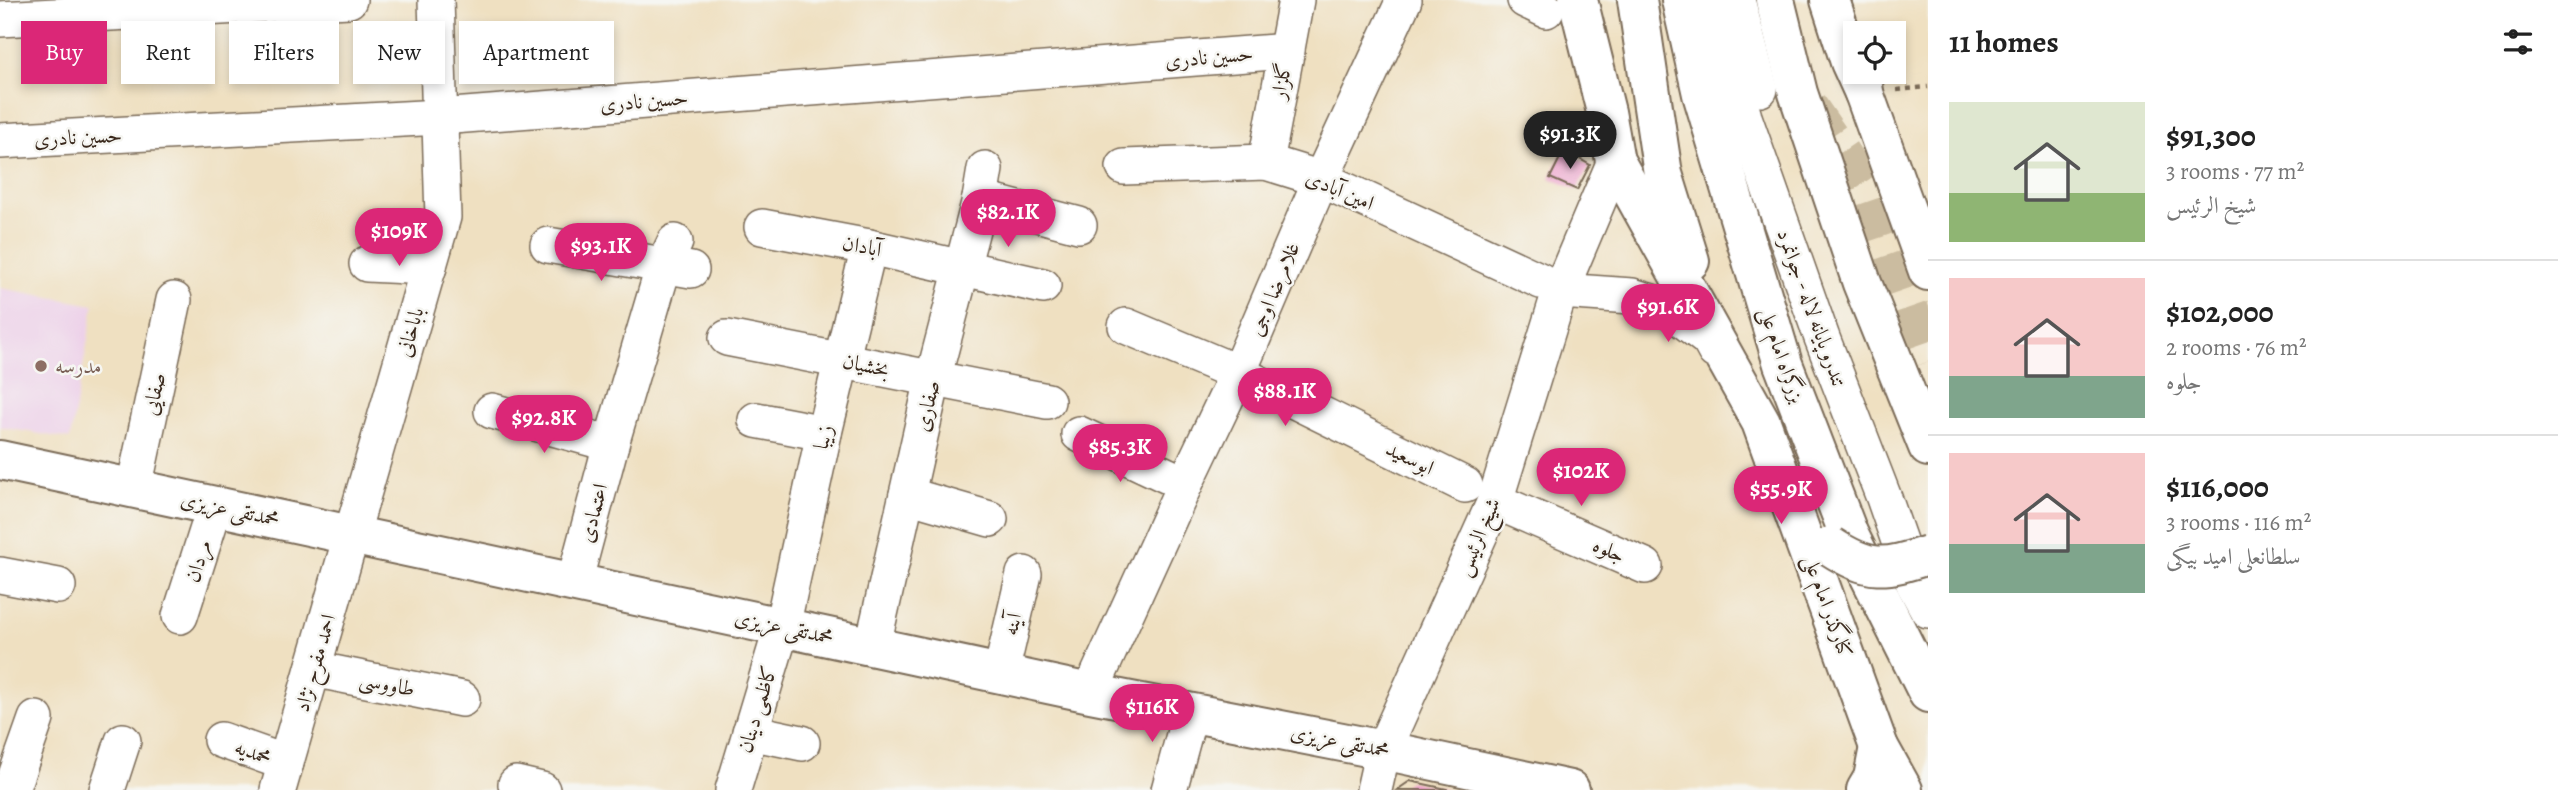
<!DOCTYPE html>
<html lang="en">
<head>
<meta charset="utf-8">
<style>
	:root { --surface:#fff; --page:#f6f6f6; --text:#222; --muted:#767676; --line:#e0e0e0; --accent:#db2777 }
	body { margin:0; font-family:Alegreya,Amiri,serif; background:var(--page); color:var(--text); height:100vh; display:flex; flex-direction:column; font-size:26px; white-space:nowrap }
	* { box-sizing:border-box; margin:0 }
	p { font-size:23px; color:var(--muted) }
	.icon { flex:none; width:38px; height:38px; fill:none; stroke:currentColor; stroke-width:2; stroke-linecap:round; stroke-linejoin:round }
	.map { position:relative; flex:1; overflow:hidden }
	.details { display:flex; flex-direction:column; background:var(--surface); width:630px }
	.details>* { flex:none }
	.top-card { position:absolute; left:21px; top:21px; width:665px; height:63px; display:flex; gap:14px }
	.buttons { position:absolute; left:1843px; top:21px; display:grid; gap:14px }
	.buttons a { display:grid; place-items:center; width:63px; height:63px; border-radius:0px; background:var(--surface); box-shadow:0 4px 10px #0003; font-size:35px }
	.price { position:absolute; translate:-50% -60px; padding:0 16px; border-radius:24px; background:var(--accent); color:#fff; font-size:23px; line-height:46px; filter:drop-shadow(0 2px 4px #0008) }
	.price::after { content:''; position:absolute; left:50%; top:42px; width:21px; height:16px; margin-left:-10px; background:inherit; clip-path:polygon(0 0,100% 0,50% 100%) }
	.price.on { background:#222; color:#fff }
	ul { padding:0; list-style:none }
	li { display:flex; align-items:center; gap:21px; height:175px; padding:0 21px }
	li+li { border-top:2px solid var(--line) }
	li span { display:grid; place-items:center; flex:none; width:196px; height:140px; border-radius:0px; color:#555 }
	li>.icon { margin-inline-start:auto }
	span .icon { width:84px; height:84px; fill:#fffc; stroke-width:1 }
	li b { font-size:30px }
	h2 { display:flex; justify-content:space-between; align-items:center; height:84px; padding:0 21px; font-size:30px }
	.pill { padding:0 24px; border-radius:0px; background:var(--surface); box-shadow:0 4px 10px #0003; font-size:24px; line-height:63px }
	.pill.on { background:var(--accent); color:#fff }
	main { display:flex; flex:1; min-height:0 }
	.map>svg:first-child { display:block }
	.built { fill:#edd1e9 }
	.building { fill:#ee9fcb }
	.lines { fill:none; stroke-linecap:round; stroke-linejoin:round }
	.major-tunnel { stroke:#cbbca0; stroke-width:38; stroke-dasharray:38 19; stroke-linecap:butt }
	.minor-casing { stroke:#7a6a57; stroke-width:38 }
	.major-casing { stroke:#7a6a57; stroke-width:42 }
	.highway-casing { stroke:#7a6a57; stroke-width:42 }
	.path { stroke:#7a6a57; stroke-width:4.5; stroke-dasharray:5 5; stroke-linecap:butt }
	.minor { stroke:#fff; stroke-width:35 }
	.major { stroke:#fff; stroke-width:38 }
	.highway { stroke:#fff; stroke-width:38 }
	.major-bridge-casing { stroke:#7a6a57; stroke-width:42; stroke-linecap:butt }
	.major-bridge { stroke:#fff; stroke-width:38 }
	.education-dot { fill:#8d6e63; stroke:#f6f6f2; stroke-width:2.5 }
	.labels { text-anchor:middle; dominant-baseline:central; stroke-width:5; stroke-linejoin:round; paint-order:stroke }
	.street-label { font-size:21px; fill:#3b2a1e; stroke:#f6f6f2 }
	.education-label { font-size:21px; fill:#785e54; stroke:#f6f6f2; text-anchor:start }
</style>
</head>
<body>
<main>
<div class="map">
<svg width="1928" height="790" viewBox="0 0 1928 790">
	<rect width="100%" height="100%" fill="#f6f6f2"/>
	<filter id="ink" filterUnits="userSpaceOnUse"><feTurbulence type="fractalNoise" baseFrequency=".0143" numOctaves="2"/><feDisplacementMap in="SourceGraphic" scale="14" xChannelSelector="R" yChannelSelector="G"/><feConvolveMatrix kernelMatrix="1 2 1 2 8 2 1 2 1" color-interpolation-filters="sRGB"/></filter>
	<filter id="wash" filterUnits="userSpaceOnUse"><feTurbulence type="fractalNoise" baseFrequency=".00686" numOctaves="4" result="noise"/><feDisplacementMap in="SourceGraphic" scale="28" xChannelSelector="R" yChannelSelector="G"/><feGaussianBlur stdDeviation="1.57" result="paint"/><feColorMatrix in="noise" values="0 0 0 0 0 0 0 0 0 0 0 0 0 0 0 0 0 1.4 0 .05"/><feComposite in="paint" operator="in"/></filter>
	<g filter="url(#wash)">
		<rect width="100%" height="100%" fill="#efe0c1"/>
		<polygon class="built" points="0,288 94,305 70,439 0,427"/>
		<g id="blocks">
			<g class="building">
				<polygon points="1564,150 1590,165 1577,190 1550,178"/>
				<polygon points="1410,781 1447,789 1447,790 1397,790"/>
			</g>
		</g>
	</g>
	<g filter="url(#ink)">
		<use href="#blocks" fill-opacity="0" stroke="#7a6a57" stroke-width="2"/>
		<g class="lines">
			<polyline class="major-tunnel" points="1808,106 1871,198 1928,362"/>
			<g class="minor-casing">
				<g id="minor">
					<polyline points="1525,0 1546,10"/>
					<polyline points="1710,0 1744,117 1822,338 1884,498 1914,584 1928,610"/>
					<polyline points="1737,0 1760,89"/>
					<polyline points="0,19 349,0"/>
					<polyline points="0,141 440,117 1287,51"/>
					<polyline points="1266,162 1296,0"/>
					<polyline points="1124,167 1266,162 1321,179 1541,281"/>
					<polyline points="980,199 1079,225"/>
					<polyline points="762,227 869,247 1043,286"/>
					<polyline points="548,245 691,270"/>
					<polyline points="367,264 429,267"/>
					<polyline points="1560,291 1632,296 1665,306 1709,340 1715,351"/>
					<polyline points="1126,326 1238,373 1465,485"/>
					<polyline points="727,338 1047,401"/>
					<polyline points="492,411 611,444"/>
					<polyline points="756,420 824,433"/>
					<polyline points="1079,434 1185,484"/>
					<polyline points="134,488 174,300"/>
					<polyline points="907,495 990,519"/>
					<polyline points="1495,501 1645,566"/>
					<polyline points="0,575 58,586"/>
					<polyline points="574,583 611,444 664,265 675,242"/>
					<polyline points="180,616 215,506"/>
					<polyline points="873,645 933,379 980,199 985,169"/>
					<polyline points="313,669 462,699"/>
					<polyline points="1001,673 1024,574"/>
					<polyline points="1090,693 1185,484 1238,373 1321,179 1404,0"/>
					<polyline points="750,732 802,743"/>
					<polyline points="221,740 286,763"/>
					<polyline points="516,784 542,790"/>
					<polyline points="11,790 36,719"/>
					<polyline points="107,790 123,741"/>
					<polyline points="278,790 443,217 436,0"/>
					<polyline points="733,790 782,627 824,433 869,247"/>
					<polyline points="1169,790 1190,713"/>
					<polyline points="1374,790 1383,750 1495,501 1560,291 1615,161"/>
				</g>
			</g>
			<g class="major-casing">
				<g id="major">
					<polyline points="1578,0 1606,112 1615,161 1761,422 1879,747 1903,790"/>
					<polyline points="1637,0 1663,174 1690,261"/>
					<polyline points="1830,0 1850,62 1864,93"/>
					<polyline points="1862,72 1864,93 1928,271"/>
					<polyline points="0,460 1090,693 1383,750 1570,790"/>
					<polyline points="1866,790 1873,778 1879,747"/>
				</g>
			</g>
			<g class="highway-casing">
				<g id="highway">
					<polyline points="1681,0 1702,94 1783,364 1849,535 1928,693"/>
					<polyline points="1775,0 1798,93 1862,283 1928,447"/>
				</g>
			</g>
			<polyline class="path" points="1897,90 1928,87"/>
			<use href="#minor" class="minor"/>
			<use href="#major" class="major"/>
			<use href="#highway" class="highway"/>
			<g class="major-bridge-casing">
				<path id="major-bridge" d="M1830 546C1870 572 1884 569 1928 555"/>
			</g>
			<use href="#major-bridge" class="major-bridge"/>
		</g>
	</g>
	<circle class="education-dot" cx="41" cy="366" r="7"/>
	<g class="labels">
		<g class="street-label">
			<text transform="translate(1209 57) rotate(-5)">حسین نادری</text>
			<text transform="translate(1281 81) rotate(-79)">گلزار</text>
			<text transform="translate(644 101) rotate(-5)">حسین نادری</text>
			<text transform="translate(78 137) rotate(-3)">حسین نادری</text>
			<text transform="translate(1340 190) rotate(23)">امین آبادی</text>
			<text transform="translate(862 246) rotate(11)">آبادان</text>
			<text transform="translate(1274 289) rotate(-67)">غلامرضا اوجی</text>
			<text transform="translate(1812 308) rotate(70)">تندرو پایانه لاله - جوانمرد</text>
			<text transform="translate(410 332) rotate(-74)">باباخانی</text>
			<text transform="translate(1782 355) rotate(71)">بزرگراه امام علی</text>
			<text transform="translate(866 365) rotate(12)">بخشیان</text>
			<text transform="translate(154 394) rotate(-78)">صفایی</text>
			<text transform="translate(927 406) rotate(-77)">صفاری</text>
			<text transform="translate(823 437) rotate(-77)">زیبا</text>
			<text transform="translate(1410 458) rotate(26)">ابوسعید</text>
			<text transform="translate(230 509) rotate(12)">محمدتقی عزیزی</text>
			<text transform="translate(593 513) rotate(-75)">اعتمادی</text>
			<text transform="translate(1478 537) rotate(-67)">شیخ الرئیس</text>
			<text transform="translate(1609 550) rotate(24)">جلوه</text>
			<text transform="translate(198 561) rotate(-72)">مردان</text>
			<text transform="translate(1828 606) rotate(70)">کنارگذر امام علی</text>
			<text transform="translate(1012 624) rotate(-77)">آینه</text>
			<text transform="translate(784 627) rotate(12)">محمدتقی عزیزی</text>
			<text transform="translate(315 663) rotate(-74)">احمد مفرح نژاد</text>
			<text transform="translate(387 684) rotate(11)">طاووسی</text>
			<text transform="translate(757 709) rotate(-73)">کاظمی دینان</text>
			<text transform="translate(1340 741) rotate(11)">محمدتقی عزیزی</text>
			<text transform="translate(253 752) rotate(20)">محمدیه</text>
		</g>
		<g class="education-label">
			<text x="55" y="366">مدرسه</text>
		</g>
	</g>
</svg>
<div class="buttons">
<a><svg class="icon" aria-label="locate" viewBox="0 0 24 24"><circle cx="12" cy="12" r="6"/><path d="M12 2v4M12 18v4M2 12h4M18 12h4"/></svg></a>
</div>
<b class="price on" style="left:1570px;top:171px">$91.3K</b>
<b class="price" style="left:1008px;top:249px">$82.1K</b>
<b class="price" style="left:399px;top:268px">$109K</b>
<b class="price" style="left:601px;top:283px">$93.1K</b>
<b class="price" style="left:1668px;top:344px">$91.6K</b>
<b class="price" style="left:1285px;top:428px">$88.1K</b>
<b class="price" style="left:544px;top:455px">$92.8K</b>
<b class="price" style="left:1120px;top:484px">$85.3K</b>
<b class="price" style="left:1581px;top:508px">$102K</b>
<b class="price" style="left:1781px;top:526px">$55.9K</b>
<b class="price" style="left:1152px;top:744px">$116K</b>
<div class="top-card">
<a class="pill on">Buy</a>
<a class="pill">Rent</a>
<a class="pill">Filters</a>
<a class="pill">New</a>
<a class="pill">Apartment</a>
</div>
</div>
<section class="details">
<h2>11 homes<svg class="icon" aria-label="filters" viewBox="0 0 24 24"><path d="M4 7h16M4 17h16"/><circle cx="9" cy="7" r="2"/><circle cx="15" cy="17" r="2"/></svg></h2>
<ul>
<li><span style="background:linear-gradient(#dfe7d0 65%,#8fb573 0)"><svg class="icon" aria-label="home" viewBox="0 0 24 24"><path d="M3 11l9-7 9 7M6 9v11h12V9"/></svg></span><div><b>$91,300</b><p>3 rooms · 77 m²</p><p>شیخ الرئیس</p></div></li>
<li><span style="background:linear-gradient(#f6c9c9 70%,#7fa58c 0)"><svg class="icon" aria-label="home" viewBox="0 0 24 24"><path d="M3 11l9-7 9 7M6 9v11h12V9"/></svg></span><div><b>$102,000</b><p>2 rooms · 76 m²</p><p>جلوه</p></div></li>
<li><span style="background:linear-gradient(#f6c9c9 65%,#7fa58c 0)"><svg class="icon" aria-label="home" viewBox="0 0 24 24"><path d="M3 11l9-7 9 7M6 9v11h12V9"/></svg></span><div><b>$116,000</b><p>3 rooms · 116 m²</p><p>سلطانعلی امید بیگی</p></div></li>
</ul>
</section>
</main>
</body>
</html>
